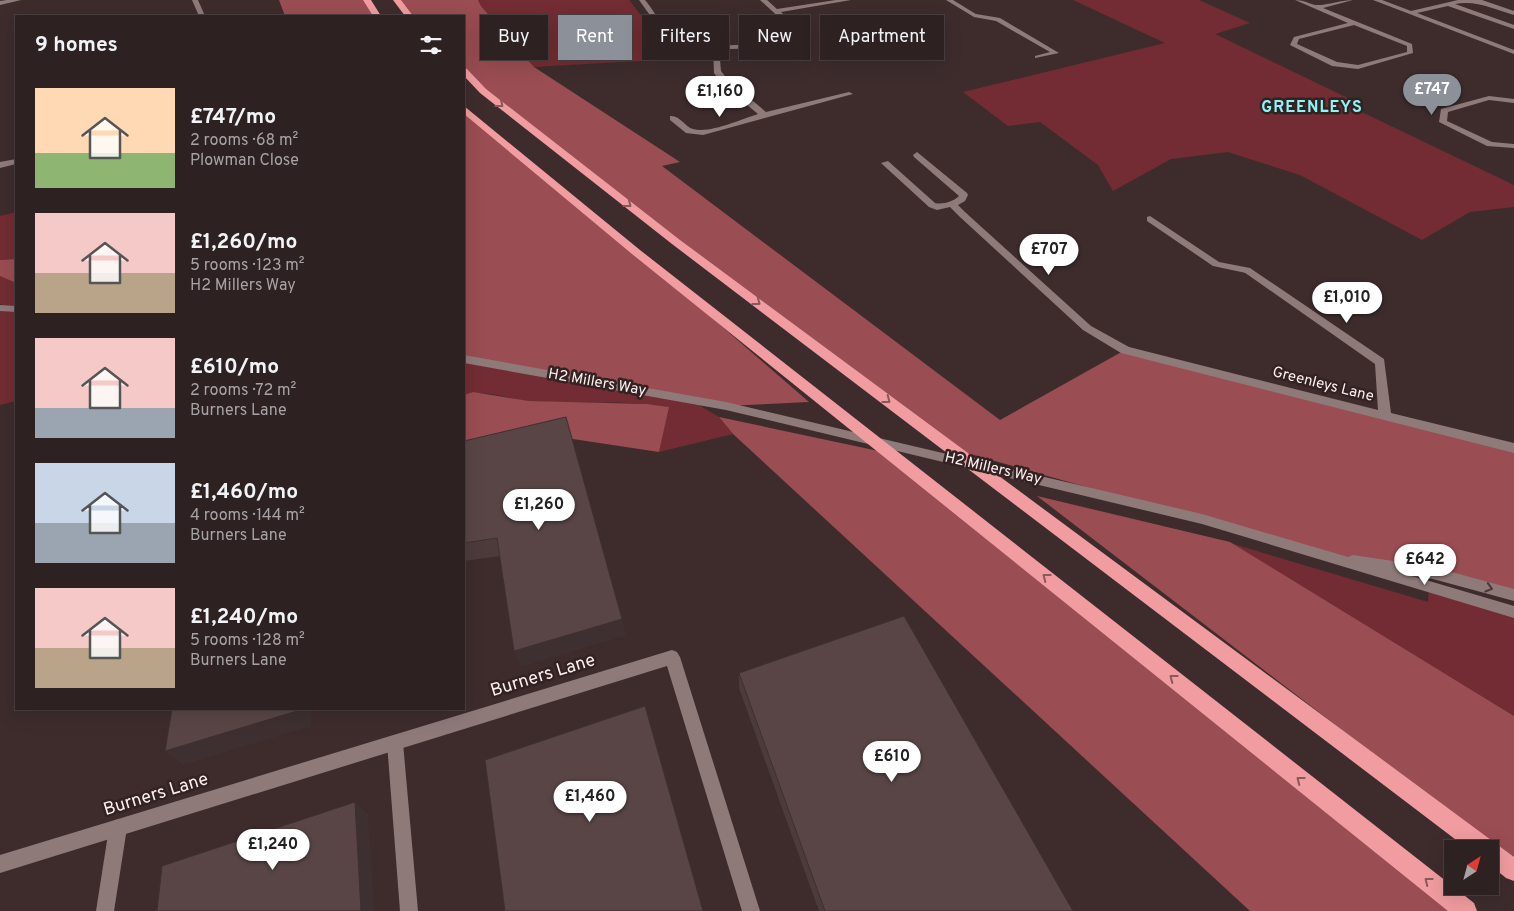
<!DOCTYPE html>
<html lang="en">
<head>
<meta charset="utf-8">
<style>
	:root { --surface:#2e2122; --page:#3a2e2f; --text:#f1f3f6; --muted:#a7a3a5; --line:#493e40; --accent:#8c9099 }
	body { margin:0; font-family:Overpass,sans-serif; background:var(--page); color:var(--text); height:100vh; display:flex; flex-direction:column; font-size:19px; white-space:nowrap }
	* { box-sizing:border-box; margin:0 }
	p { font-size:16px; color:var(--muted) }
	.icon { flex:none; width:28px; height:28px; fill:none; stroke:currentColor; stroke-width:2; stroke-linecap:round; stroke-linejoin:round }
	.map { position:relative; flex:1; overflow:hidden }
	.sheet { position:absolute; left:15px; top:15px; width:450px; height:695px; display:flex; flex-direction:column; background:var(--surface); border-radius:0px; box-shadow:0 5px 20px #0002,0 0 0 1px var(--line) }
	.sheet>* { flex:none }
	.top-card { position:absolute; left:480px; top:15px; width:475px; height:45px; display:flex; gap:10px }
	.needle { width:32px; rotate:36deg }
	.controls { position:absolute; left:1444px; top:840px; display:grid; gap:10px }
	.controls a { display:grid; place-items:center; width:55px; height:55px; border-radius:0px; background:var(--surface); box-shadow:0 5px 20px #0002,0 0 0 1px var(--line); font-size:25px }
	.price { position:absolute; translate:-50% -42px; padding:0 11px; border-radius:18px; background:#fff; color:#222; font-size:16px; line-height:32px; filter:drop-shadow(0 1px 2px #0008) }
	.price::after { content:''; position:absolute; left:50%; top:30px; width:15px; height:11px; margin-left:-8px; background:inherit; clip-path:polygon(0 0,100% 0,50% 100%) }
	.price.selected { background:var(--accent); color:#fff }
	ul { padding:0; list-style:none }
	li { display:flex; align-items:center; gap:15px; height:125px; padding:0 20px }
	li span { display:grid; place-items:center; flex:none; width:140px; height:100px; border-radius:0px; color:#555 }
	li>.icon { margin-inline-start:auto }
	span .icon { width:60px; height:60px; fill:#fffc; stroke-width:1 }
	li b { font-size:21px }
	h2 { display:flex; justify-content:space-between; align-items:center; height:60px; padding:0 20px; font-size:21px }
	.chip { padding:0 18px; border-radius:0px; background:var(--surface); box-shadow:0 5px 20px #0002,0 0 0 1px var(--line); font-size:18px; line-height:45px }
	.chip.selected { background:var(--accent); color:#fff }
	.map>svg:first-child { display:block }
	.green { fill:#732c33 }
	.forest { fill:#9a4d52 }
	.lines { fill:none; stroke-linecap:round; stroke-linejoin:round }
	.lane { fill:#8f7a7a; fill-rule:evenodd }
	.street { fill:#8f7a7a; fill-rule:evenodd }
	.secondary { fill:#8f7a7a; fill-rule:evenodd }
	.highway { fill:#f09ca0; fill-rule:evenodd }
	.wall { fill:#4d3b3c }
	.shaded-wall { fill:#3e3031 }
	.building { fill:#594546; stroke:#3e3031 }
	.oneway { stroke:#89595b }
	.oneway2 { stroke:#4b3839 }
	.labels { text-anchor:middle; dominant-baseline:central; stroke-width:5; stroke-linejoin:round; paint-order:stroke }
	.street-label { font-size:15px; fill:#fcf0f0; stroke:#342223 }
	.far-district-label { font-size:16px; font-weight:bold; letter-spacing:1px; fill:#8af6f8; stroke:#342223 }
	.near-street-label { font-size:18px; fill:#fcf0f0; stroke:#342223 }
</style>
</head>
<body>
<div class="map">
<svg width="1514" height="911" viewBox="0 0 1514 911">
	<rect width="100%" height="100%" fill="#3e2c2d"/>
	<g class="green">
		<polygon points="478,0 629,0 675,59 534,67 481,6"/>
		<polygon points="1073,0 1199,0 1250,23 1215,34 1354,101 1345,104 1514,185 1514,207 1470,212 1422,240 1300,175 1228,152 1171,159 1113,191 1098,165 1040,122 1008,126 963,92 1165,43"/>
		<polygon points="16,212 16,259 0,260 0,216"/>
		<polygon points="0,276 16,283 16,401 0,405 0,308 11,308 0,304"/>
		<path d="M464 359 689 399 719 417 733 434 659 452 668 407C622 399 575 405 529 401 508 399 484 389 464 395Z"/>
		<polygon points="1230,543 1428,602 1429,586 1514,612 1514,716"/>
	</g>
	<g class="forest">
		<polygon points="279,0 367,0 377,16 285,16"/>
		<polygon points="401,0 478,0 481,6 534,67 680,162 662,166 1000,420 1125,350 1514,448 1514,595 1339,559 953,449 483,91 464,71 464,16 409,16"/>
		<polygon points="464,109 636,252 809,402 726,406 464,359"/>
		<polygon points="16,259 16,283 0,276 0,260"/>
		<polygon points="473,392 529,401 647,404 669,407 659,452 553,436 464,459 464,395"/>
		<polygon points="719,417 888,453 1466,911 1250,911 733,434"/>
		<polygon points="1037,496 1230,542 1514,716 1514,862"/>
	</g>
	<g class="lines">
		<g class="lane">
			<polygon points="976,14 1000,18 1059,53 1035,58 1035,56 1050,52 996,21 974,17 974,15"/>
			<path d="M917 152 967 193 968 195 965 201 958 205 968 215 966 217H960L950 207 937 210 929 207 881 163 888 161 935 203C943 205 954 201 959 196L914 157 913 155Z"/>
			<polygon points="1150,216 1219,262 1250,268 1251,270 1246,273 1213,266 1147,221 1147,217"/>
			<polygon points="395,735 401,737 403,743 418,911 400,911 387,743 389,737"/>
			<polygon points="118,819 124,822 127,828 114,911 96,911 109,828 112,822"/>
		</g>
		<g class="street">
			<polygon points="7,0 21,0 0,5 0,1"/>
			<polygon points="192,0 198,0 205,16 199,16"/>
			<path d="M639 0H645C655 12 664 31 678 38 701 50 773 46 796 35V33L760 0H767L777 9 836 0H851L781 12 802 32 801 37C777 50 747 49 719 49L721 71 728 80 766 112 849 92 853 94 703 135 686 133 670 120V116C680 115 685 127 693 129 709 134 742 119 758 114L722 84 714 73 713 48C666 45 665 35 639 0Z"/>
			<polygon points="946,0 953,0 979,16 974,17"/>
			<path d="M1295 0C1303 0 1308 3 1315 5 1325 6 1342 0 1353 0L1323 8 1412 44 1413 53 1358 69 1332 66 1290 45 1294 37 1348 23ZM1354 25 1407 46V52L1358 65 1337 62 1297 44 1299 39Z"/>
			<path d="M1373 0H1382L1411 11 1458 0H1482L1514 11V15C1493 9 1477 0 1455 4L1514 25V29L1448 6 1417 13 1514 50V54Z"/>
			<polygon points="1489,96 1514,99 1514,103 1489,100 1448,112 1447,121 1492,142 1514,144 1514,148 1487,146 1439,122 1441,109"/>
			<polygon points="16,159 16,164 0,168 0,162"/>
			<polygon points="963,212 966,213 1091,326 1129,347 1378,410 1375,364 1241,270 1242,268 1250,268 1384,359 1391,413 1514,443 1514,453 1121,353 1083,330 960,217 960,213"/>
			<polygon points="1353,555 1433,567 1514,589 1514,601 1433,579 1353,567 1348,565 1346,561 1348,557"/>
			<polygon points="672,650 677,652 680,657 760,911 742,911 667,666 0,873 0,855"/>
		</g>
		<g class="secondary">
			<polygon points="0,305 16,306 16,312 0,311"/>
			<polygon points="464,355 726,402 1202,514 1514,606 1514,618 1202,524 726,410 464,363"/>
		</g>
		<g class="highway">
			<polygon points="363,0 371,0 381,16 373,16"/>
			<polygon points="393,0 401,0 413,16 405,16"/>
			<polygon points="464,68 467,69 486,89 680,240 1514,857 1514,881 1506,878 1490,865 1490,849 1468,849 672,244 480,93 464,76"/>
			<polygon points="464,106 640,250 1474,903 1477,911 1448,911 632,254 464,114"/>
		</g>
	</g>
	<g class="wall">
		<polygon points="464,441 622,619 625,635 521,666 500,556 464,561"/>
		<polygon points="739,673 1073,911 819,911 739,688"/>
	</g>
	<g class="shaded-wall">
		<polygon points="622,619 625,635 521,666 514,651"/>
		<polygon points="297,709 312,709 311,726 183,765 165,751"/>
		<polygon points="355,802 368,815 374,911 361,911"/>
	</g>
	<g class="building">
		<polygon points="566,417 622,619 514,651 497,538 464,543 464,441"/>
		<polygon points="904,616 1073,911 825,911 739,673"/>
		<polygon points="645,706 703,911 505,911 485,760"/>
		<polygon points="172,709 297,709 297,711 165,751"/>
		<polygon points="355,802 361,911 157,911 162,866"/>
	</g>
	<defs><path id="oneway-chevron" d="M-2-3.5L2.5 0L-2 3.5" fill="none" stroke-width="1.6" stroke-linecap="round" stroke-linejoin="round" transform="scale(1.25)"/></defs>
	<g class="oneway">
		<use href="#oneway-chevron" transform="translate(500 104) rotate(38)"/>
		<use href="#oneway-chevron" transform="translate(628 204) rotate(38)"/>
		<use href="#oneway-chevron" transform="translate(757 302) rotate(37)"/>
		<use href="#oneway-chevron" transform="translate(887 400) rotate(37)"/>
		<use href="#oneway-chevron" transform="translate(1046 577) rotate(-142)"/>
		<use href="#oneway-chevron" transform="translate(1173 678) rotate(-142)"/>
		<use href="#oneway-chevron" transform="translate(1300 780) rotate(-142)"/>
		<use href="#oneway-chevron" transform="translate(1428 881) rotate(-142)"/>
	</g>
	<use class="oneway2" href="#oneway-chevron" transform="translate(1489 588) rotate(16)"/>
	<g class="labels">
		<g class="street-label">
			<text transform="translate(597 383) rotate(10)">H2 Millers Way</text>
			<text transform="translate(1323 385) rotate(14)">Greenleys Lane</text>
			<text transform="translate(993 469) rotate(13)">H2 Millers Way</text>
		</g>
		<g class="far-district-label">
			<text x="1312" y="108">GREENLEYS</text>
		</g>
		<g class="near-street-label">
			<text transform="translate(543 676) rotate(-17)">Burners Lane</text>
			<text transform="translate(156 795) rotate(-17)">Burners Lane</text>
		</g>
	</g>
</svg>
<div class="controls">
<a><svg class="needle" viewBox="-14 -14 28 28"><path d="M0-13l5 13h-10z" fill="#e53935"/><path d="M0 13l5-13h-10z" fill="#a7a3a5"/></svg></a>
</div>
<b class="price selected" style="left:1432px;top:116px">£747</b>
<b class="price" style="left:720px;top:118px">£1,160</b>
<b class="price" style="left:1049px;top:276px">£707</b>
<b class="price" style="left:1347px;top:324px">£1,010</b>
<b class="price" style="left:539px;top:531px">£1,260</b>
<b class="price" style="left:1425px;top:586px">£642</b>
<b class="price" style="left:892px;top:783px">£610</b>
<b class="price" style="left:590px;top:823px">£1,460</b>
<b class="price" style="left:273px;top:871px">£1,240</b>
<div class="top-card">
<a class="chip">Buy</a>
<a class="chip selected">Rent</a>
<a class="chip">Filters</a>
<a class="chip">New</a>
<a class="chip">Apartment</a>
</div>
<section class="sheet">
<h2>9 homes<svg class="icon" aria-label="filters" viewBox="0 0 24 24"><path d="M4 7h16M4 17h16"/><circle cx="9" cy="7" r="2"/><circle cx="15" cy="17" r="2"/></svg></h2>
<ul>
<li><span style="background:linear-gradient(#ffd9b3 65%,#8fb573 0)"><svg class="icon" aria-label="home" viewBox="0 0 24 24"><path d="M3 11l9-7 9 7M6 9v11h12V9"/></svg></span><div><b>£747/mo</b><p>2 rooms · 68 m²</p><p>Plowman Close</p></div></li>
<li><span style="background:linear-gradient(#f6c9c9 60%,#b9a48a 0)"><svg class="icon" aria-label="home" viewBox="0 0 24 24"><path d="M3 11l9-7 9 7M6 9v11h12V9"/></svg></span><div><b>£1,260/mo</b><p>5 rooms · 123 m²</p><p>H2 Millers Way</p></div></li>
<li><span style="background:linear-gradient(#f6c9c9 70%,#9aa5b1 0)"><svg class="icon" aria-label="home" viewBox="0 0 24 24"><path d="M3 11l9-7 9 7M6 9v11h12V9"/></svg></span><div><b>£610/mo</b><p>2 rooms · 72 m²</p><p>Burners Lane</p></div></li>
<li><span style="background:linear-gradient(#c9d6e8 60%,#9aa5b1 0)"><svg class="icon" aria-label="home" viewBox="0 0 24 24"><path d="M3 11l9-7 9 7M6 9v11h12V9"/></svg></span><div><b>£1,460/mo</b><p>4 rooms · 144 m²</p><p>Burners Lane</p></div></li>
<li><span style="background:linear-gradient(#f6c9c9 60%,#b9a48a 0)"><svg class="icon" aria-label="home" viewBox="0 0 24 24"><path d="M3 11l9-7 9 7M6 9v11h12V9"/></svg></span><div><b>£1,240/mo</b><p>5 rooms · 128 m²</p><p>Burners Lane</p></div></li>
</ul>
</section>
</div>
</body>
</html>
